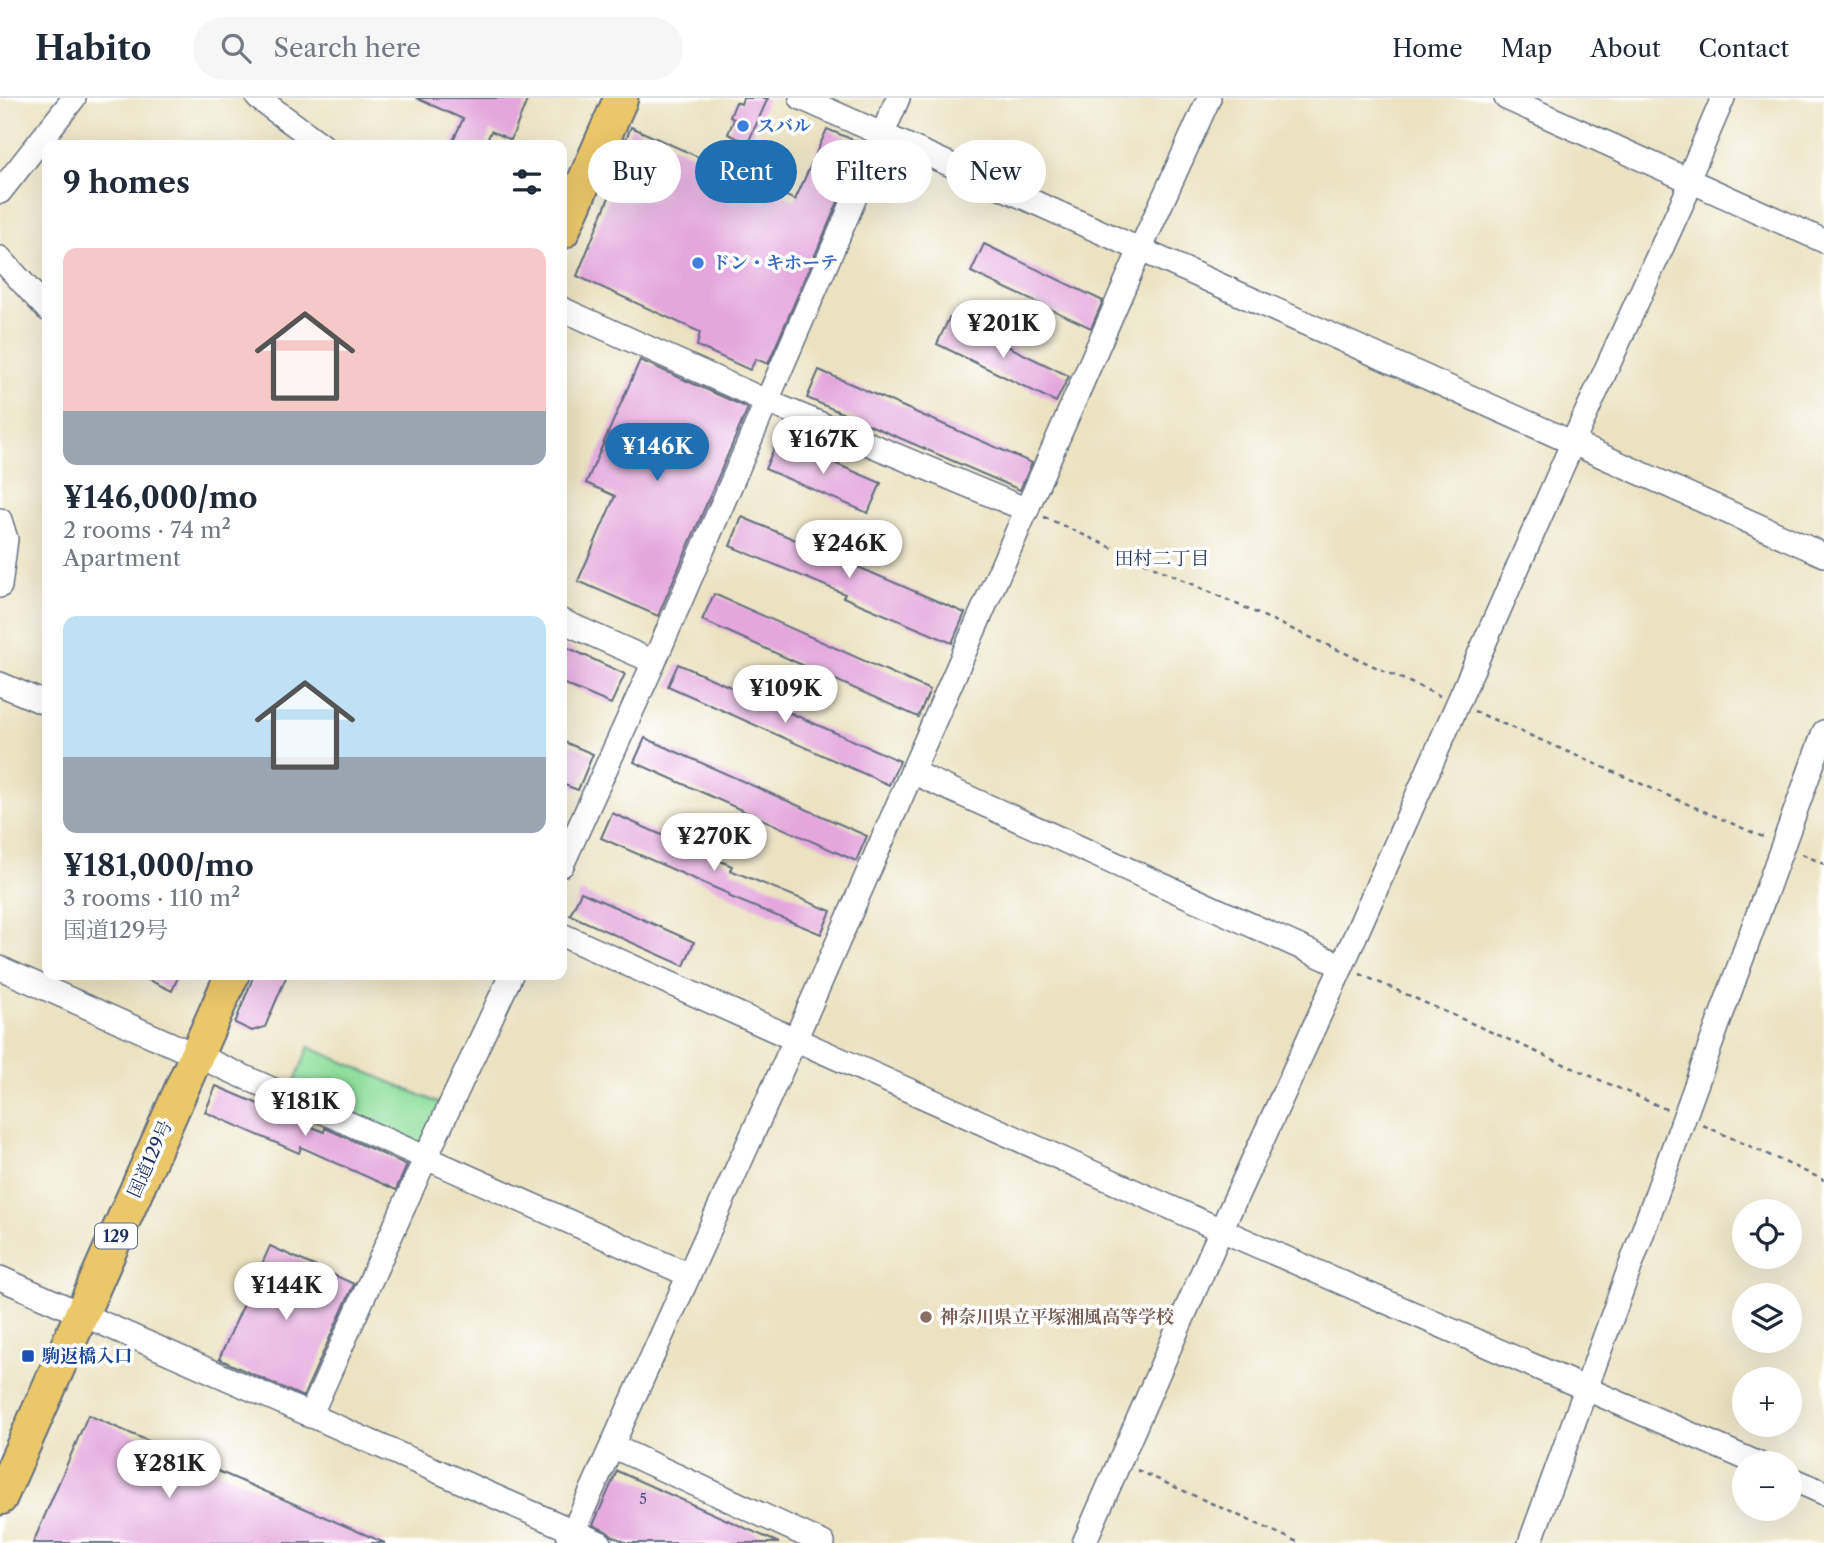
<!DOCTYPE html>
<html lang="en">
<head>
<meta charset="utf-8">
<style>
	:root { --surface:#fff; --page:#f6f6f7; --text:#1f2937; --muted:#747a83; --line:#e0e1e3; --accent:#1f6fb2 }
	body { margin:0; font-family:"Libre Caslon Text","Noto Serif JP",serif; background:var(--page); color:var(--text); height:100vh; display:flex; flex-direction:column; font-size:26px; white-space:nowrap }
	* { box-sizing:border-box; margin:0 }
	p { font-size:23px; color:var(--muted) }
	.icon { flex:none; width:38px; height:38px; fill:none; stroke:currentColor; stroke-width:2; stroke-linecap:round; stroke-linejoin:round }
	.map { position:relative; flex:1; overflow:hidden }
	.panel { position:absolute; left:42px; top:42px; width:525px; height:840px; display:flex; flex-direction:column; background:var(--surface); border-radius:14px; box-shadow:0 7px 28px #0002 }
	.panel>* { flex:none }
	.top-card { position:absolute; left:588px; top:42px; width:665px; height:63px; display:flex; gap:14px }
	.tools { position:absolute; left:1732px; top:1101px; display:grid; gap:14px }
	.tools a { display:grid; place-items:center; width:70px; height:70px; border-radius:50%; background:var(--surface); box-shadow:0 7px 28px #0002; font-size:35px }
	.price { position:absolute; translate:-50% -60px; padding:0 16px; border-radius:24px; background:#fff; color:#222; font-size:23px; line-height:46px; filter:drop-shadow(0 2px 4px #0008) }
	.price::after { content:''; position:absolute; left:50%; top:42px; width:21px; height:16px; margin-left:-10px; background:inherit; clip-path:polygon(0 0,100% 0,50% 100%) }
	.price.selected { background:var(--accent); color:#fff }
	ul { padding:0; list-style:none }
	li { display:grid; align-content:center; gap:14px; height:371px; padding:0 21px }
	li span { display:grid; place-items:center; height:217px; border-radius:14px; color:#555 }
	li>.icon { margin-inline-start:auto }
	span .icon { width:126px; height:126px; fill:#fffc; stroke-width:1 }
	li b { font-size:30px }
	h2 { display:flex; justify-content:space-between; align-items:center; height:84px; padding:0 21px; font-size:30px }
	.chip { padding:0 24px; border-radius:32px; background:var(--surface); box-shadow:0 7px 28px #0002; font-size:24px; line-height:63px }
	.chip.selected { background:var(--accent); color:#fff }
	header { display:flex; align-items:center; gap:42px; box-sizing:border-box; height:98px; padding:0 35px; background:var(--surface); border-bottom:2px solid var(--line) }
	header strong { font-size:33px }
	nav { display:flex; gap:38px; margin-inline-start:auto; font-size:24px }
	.search { width:490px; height:63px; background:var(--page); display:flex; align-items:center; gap:18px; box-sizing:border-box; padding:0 24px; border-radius:38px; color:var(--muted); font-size:26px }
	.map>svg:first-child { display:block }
	.green { fill:#91df9d; stroke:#56877e; stroke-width:2 }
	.building { fill:#e4a7dd }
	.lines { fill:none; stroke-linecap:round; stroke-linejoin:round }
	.minor-casing { stroke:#636e80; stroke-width:26 }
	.highway-casing { stroke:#636e80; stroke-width:37 }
	.path { stroke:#636e80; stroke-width:2.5; stroke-dasharray:5 5; stroke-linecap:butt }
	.minor { stroke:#fff; stroke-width:23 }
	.highway { stroke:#eac769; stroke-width:33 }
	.shop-dot { fill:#3f7fe0; stroke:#fff; stroke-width:2.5 }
	.education-dot { fill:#8d6e63; stroke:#fff; stroke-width:2.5 }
	.transit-dot { fill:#1a4fb4; stroke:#fff; stroke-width:2.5 }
	.labels { text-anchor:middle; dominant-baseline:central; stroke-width:7; stroke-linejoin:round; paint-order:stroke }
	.number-label { font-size:14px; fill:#4d4d7e }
	.shield { fill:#fff; stroke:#5f6d8e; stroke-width:2 }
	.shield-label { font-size:16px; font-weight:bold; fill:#1b2f5e }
	.shop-label { font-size:18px; font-weight:bold; fill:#366cbe; stroke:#fff; text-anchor:start }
	.street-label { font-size:18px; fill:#1b2f5e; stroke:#fff }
	.education-label { font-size:18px; font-weight:bold; fill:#785e54; stroke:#fff; text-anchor:start }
	.transit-label { font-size:18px; font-weight:bold; fill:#164399; stroke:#fff; text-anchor:start }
	.neighbourhood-label { font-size:19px; fill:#1b2f5e; stroke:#fff }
</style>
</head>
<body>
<header>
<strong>Habito</strong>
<div class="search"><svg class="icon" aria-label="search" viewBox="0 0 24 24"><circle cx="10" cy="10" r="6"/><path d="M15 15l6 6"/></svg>Search here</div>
<nav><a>Home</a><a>Map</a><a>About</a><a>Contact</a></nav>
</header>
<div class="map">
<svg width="1824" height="1445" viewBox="0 0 1824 1445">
	<rect width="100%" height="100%" fill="#fff"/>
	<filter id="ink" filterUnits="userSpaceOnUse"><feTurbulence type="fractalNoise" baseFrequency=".0143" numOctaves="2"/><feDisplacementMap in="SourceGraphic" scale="14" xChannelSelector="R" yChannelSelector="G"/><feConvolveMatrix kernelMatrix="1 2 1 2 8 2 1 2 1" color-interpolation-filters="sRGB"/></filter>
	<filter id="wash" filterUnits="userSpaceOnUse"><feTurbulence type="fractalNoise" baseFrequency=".00686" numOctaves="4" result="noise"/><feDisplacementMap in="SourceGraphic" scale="28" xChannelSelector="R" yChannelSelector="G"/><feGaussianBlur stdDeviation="1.57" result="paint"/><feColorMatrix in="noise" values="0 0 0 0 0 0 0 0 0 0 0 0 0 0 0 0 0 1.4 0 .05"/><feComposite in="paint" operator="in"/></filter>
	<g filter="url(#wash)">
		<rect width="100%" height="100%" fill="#eae2c0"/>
		<polygon class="green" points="309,949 441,1006 419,1048 291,992"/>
		<g id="blocks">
			<g class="building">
				<polygon points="416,0 528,0 511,42 491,33 485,47 451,47 463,21"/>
				<polygon points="743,0 768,0 748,45 728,36 734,21 730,19 736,4 741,6"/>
				<polygon points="631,29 795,102 827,31 863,46 768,266 756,261 750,272 697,248 700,234 577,178 625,60 619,57"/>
				<polygon points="984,146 1103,203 1091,230 971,174"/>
				<polygon points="949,220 1069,278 1056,304 937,246"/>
				<polygon points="640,262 748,310 658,518 578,483 615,398 586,385"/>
				<polygon points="819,272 1032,365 1020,392 807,300"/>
				<polygon points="778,341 881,385 868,415 765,371"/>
				<polygon points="742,419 965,515 952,545 843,499 845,496 730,448"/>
				<polygon points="714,496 930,592 918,619 702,522"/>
				<polygon points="562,547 625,576 611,606 562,585"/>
				<polygon points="678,566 900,663 889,687 668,588"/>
				<polygon points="645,640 867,738 856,763 634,664"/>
				<polygon points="562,643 593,656 578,692 562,686"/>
				<polygon points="612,715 732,768 730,772 831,813 821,836 728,798 729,796 601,740"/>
				<polygon points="581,794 694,844 684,868 570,817"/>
				<polygon points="138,877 179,877 172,893"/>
				<polygon points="254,877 287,877 265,929 252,933 235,925"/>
				<polygon points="216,988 324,1034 325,1030 407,1067 396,1092 301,1049 299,1055 205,1014"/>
				<polygon points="270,1148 354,1186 303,1299 219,1261"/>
				<polygon points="88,1317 385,1445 33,1445"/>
				<polygon points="617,1373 779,1445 627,1445 612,1438 606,1433 593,1427"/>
			</g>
		</g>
	</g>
	<g filter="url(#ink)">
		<use href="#blocks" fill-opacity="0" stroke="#636e80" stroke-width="2"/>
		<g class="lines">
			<g class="minor-casing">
				<g id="minor">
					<polyline points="258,0 322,47"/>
					<polyline points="801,0 1824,457"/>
					<polyline points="1506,0 1824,143"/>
					<polyline points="0,94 74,0"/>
					<polyline points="0,160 47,211"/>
					<polyline points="562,211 766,303 1027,412"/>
					<polyline points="0,422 6,441 0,488"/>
					<polyline points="562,523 654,564"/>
					<polyline points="0,586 47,606"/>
					<polyline points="912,674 1342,868"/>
					<polyline points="562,767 654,564 898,0"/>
					<polyline points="562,837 1221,1132 1757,1365"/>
					<polyline points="0,870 689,1177"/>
					<polyline points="0,1180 600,1445"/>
					<polyline points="310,1318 426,1059 511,877"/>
					<polyline points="612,1348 823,1445"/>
					<polyline points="1790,1380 1824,1395"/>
					<polyline points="568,1445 795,942 1140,152 1209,0"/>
					<polyline points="1084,1445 1221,1132 1342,868 1573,344 1688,92 1688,82 1723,0"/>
					<polyline points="1530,1445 1824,634"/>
				</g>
			</g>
			<g class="highway-casing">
				<g id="highway">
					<polyline points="562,134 621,0"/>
					<polyline points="0,1400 232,877"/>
				</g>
			</g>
			<g class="path">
				<polyline points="1044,419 1440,598"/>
				<polyline points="1474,613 1763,739"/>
				<polyline points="1802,756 1824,766"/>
				<polyline points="1360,876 1668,1012"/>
				<polyline points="1703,1027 1824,1082"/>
				<polyline points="1137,1372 1300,1445"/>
			</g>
			<use href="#minor" class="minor"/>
			<use href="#highway" class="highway"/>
		</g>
	</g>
	<g class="shop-dot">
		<circle cx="743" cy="28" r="7"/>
		<circle cx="698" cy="165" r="7"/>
	</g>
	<circle class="education-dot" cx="926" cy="1219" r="7"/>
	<rect class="transit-dot" x="21" y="1251" width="14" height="14" rx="3.5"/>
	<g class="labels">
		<g class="number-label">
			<text x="643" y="1401">5</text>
		</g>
		<rect class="shield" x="95" y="1125.5" width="42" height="25" rx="5"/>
		<g class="shield-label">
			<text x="116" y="1138">129</text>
		</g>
		<g class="shop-label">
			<text x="757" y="28">スバル</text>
			<text x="712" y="165">ドン・キホーテ</text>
		</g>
		<g class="street-label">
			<text transform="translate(150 1061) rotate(-66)">国道129号</text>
		</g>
		<g class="education-label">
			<text x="940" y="1219">神奈川県立平塚湘風高等学校</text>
		</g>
		<g class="transit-label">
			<text x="42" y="1258">駒返橋入口</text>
		</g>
		<g class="neighbourhood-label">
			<text x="1162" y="460">田村二丁目</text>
		</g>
	</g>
</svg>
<div class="tools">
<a><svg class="icon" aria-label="locate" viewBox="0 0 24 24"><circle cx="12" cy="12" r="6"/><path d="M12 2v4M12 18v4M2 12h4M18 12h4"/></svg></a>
<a><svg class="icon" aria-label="layers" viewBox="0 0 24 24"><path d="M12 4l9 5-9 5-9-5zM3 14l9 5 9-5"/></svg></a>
<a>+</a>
<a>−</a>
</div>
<b class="price" style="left:1003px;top:262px">¥201K</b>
<b class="price" style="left:823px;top:378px">¥167K</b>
<b class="price selected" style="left:657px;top:385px">¥146K</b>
<b class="price" style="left:849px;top:482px">¥246K</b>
<b class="price" style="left:785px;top:627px">¥109K</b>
<b class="price" style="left:714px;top:775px">¥270K</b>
<b class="price" style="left:305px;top:1040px">¥181K</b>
<b class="price" style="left:286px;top:1224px">¥144K</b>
<b class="price" style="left:169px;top:1402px">¥281K</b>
<div class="top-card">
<a class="chip">Buy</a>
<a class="chip selected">Rent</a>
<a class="chip">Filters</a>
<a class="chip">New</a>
</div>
<section class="panel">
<h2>9 homes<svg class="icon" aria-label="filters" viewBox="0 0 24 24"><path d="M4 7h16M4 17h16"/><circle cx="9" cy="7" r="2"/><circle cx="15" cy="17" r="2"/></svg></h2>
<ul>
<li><span style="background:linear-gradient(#f6c9c9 75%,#9aa5b1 0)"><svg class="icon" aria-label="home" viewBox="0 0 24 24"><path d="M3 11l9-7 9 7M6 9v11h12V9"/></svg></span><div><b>¥146,000/mo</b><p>2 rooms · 74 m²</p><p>Apartment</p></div></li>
<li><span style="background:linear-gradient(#bfe0f5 65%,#9aa5b1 0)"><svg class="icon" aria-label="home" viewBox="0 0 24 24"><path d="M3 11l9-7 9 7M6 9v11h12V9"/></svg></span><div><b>¥181,000/mo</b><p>3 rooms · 110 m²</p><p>国道129号</p></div></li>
</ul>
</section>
</div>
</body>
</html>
